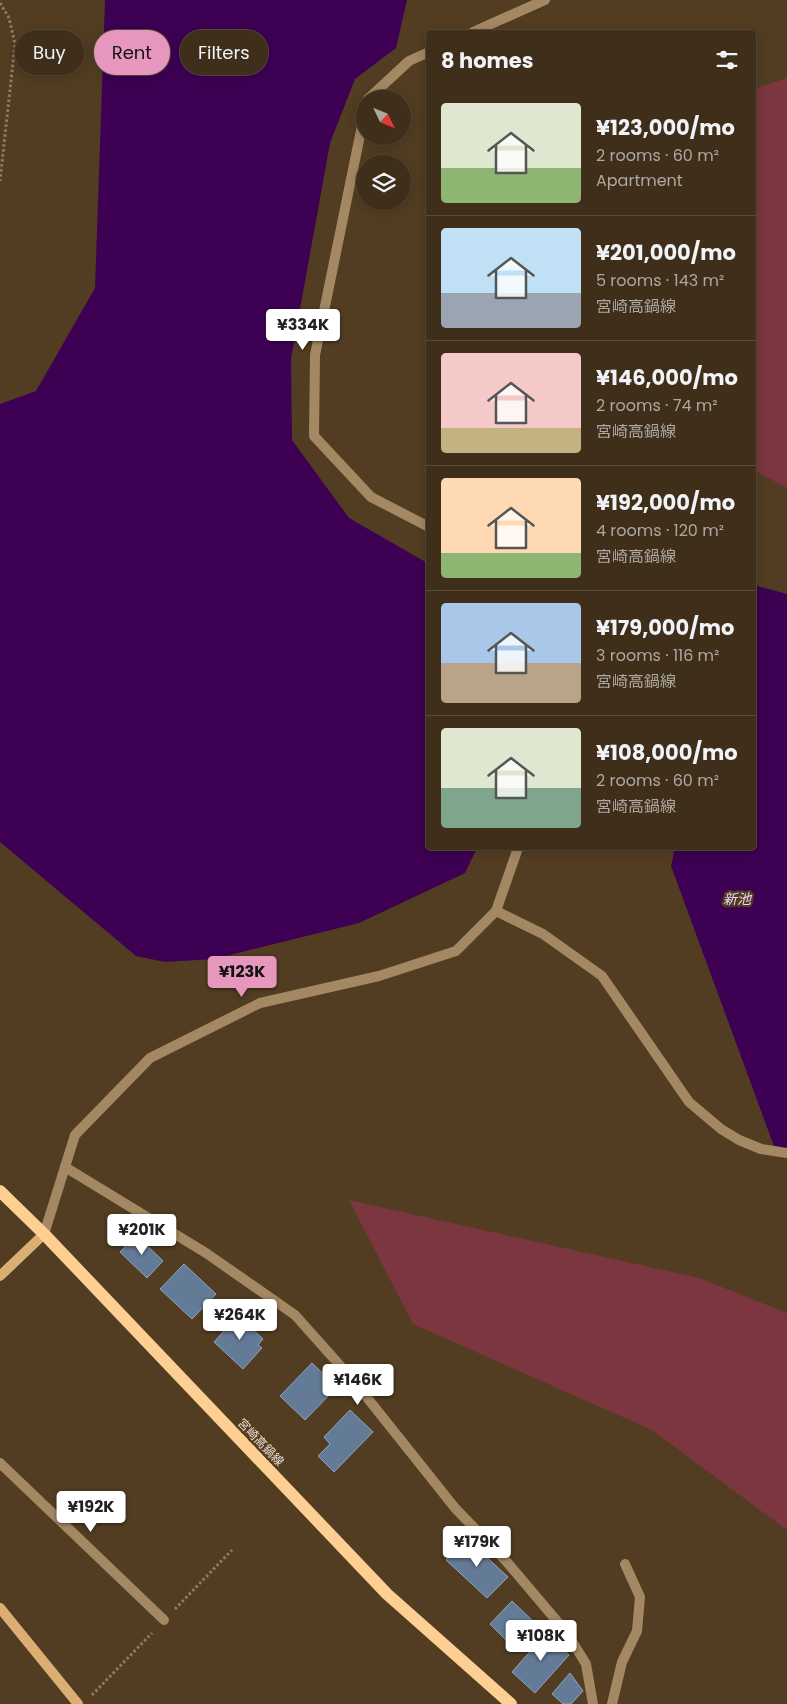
<!DOCTYPE html>
<html lang="en">
<head>
<meta charset="utf-8">
<style>
	:root { --surface:#3e2e1a; --page:#453623; --text:#f1f3f6; --muted:#ada8a2; --line:#574a39; --accent:#e797bd }
	body { margin:0; font-family:Poppins,"Noto Sans JP",sans-serif; background:var(--page); color:var(--text); height:100vh; display:flex; flex-direction:column; font-size:19px; white-space:nowrap }
	* { box-sizing:border-box; margin:0 }
	p { font-size:16px; color:var(--muted) }
	.icon { flex:none; width:28px; height:28px; fill:none; stroke:currentColor; stroke-width:2; stroke-linecap:round; stroke-linejoin:round }
	.map { position:relative; flex:1; overflow:hidden }
	.sheet { position:absolute; left:426px; top:30px; width:330px; height:820px; display:flex; flex-direction:column; background:var(--surface); border-radius:5px; box-shadow:0 2px 12px #0003,0 0 0 1px var(--line) }
	.sheet>* { flex:none }
	.hud { position:absolute; left:15px; top:30px; width:336px; height:45px; display:flex; gap:10px }
	.needle { width:32px; rotate:133deg }
	.buttons { position:absolute; left:356px; top:90px; display:grid; gap:10px }
	.buttons a { display:grid; place-items:center; width:55px; height:55px; border-radius:50%; background:var(--surface); box-shadow:0 2px 12px #0003,0 0 0 1px var(--line); font-size:25px }
	.price { position:absolute; translate:-50% -42px; padding:0 11px; border-radius:5px; background:#fff; color:#222; font-size:16px; line-height:32px; filter:drop-shadow(0 1px 2px #0008) }
	.price::after { content:''; position:absolute; left:50%; top:30px; width:15px; height:11px; margin-left:-8px; background:inherit; clip-path:polygon(0 0,100% 0,50% 100%) }
	.price.on { background:var(--accent); color:#111 }
	ul { padding:0; list-style:none }
	li { display:flex; align-items:center; gap:15px; height:125px; padding:0 15px }
	li+li { border-top:1px solid var(--line) }
	li span { display:grid; place-items:center; flex:none; width:140px; height:100px; border-radius:5px; color:#555 }
	li>.icon { margin-inline-start:auto }
	span .icon { width:60px; height:60px; fill:#fffc; stroke-width:1 }
	li b { font-size:21px }
	h2 { display:flex; justify-content:space-between; align-items:center; height:60px; padding:0 15px; font-size:21px }
	.pill { padding:0 18px; border-radius:22px; background:var(--surface); box-shadow:0 2px 12px #0003,0 0 0 1px var(--line); font-size:18px; line-height:45px }
	.pill.on { background:var(--accent); color:#111 }
	.map>svg:first-child { display:block }
	.green { fill:#7b363f }
	.water { fill:#3d0053 }
	.building { fill:#647b97; stroke:#8da5c2 }
	.lines { fill:none; stroke-linecap:round; stroke-linejoin:round }
	.path { stroke:#8e7c65; stroke-width:3; stroke-dasharray:2.5 2.5; stroke-linecap:butt }
	.lane { stroke:#a48863; stroke-width:10 }
	.street { stroke:#a48863; stroke-width:10 }
	.secondary { stroke:#dbaf73; stroke-width:10 }
	.primary { stroke:#fdcf92; stroke-width:12 }
	.labels { text-anchor:middle; dominant-baseline:central; stroke-width:4.5; stroke-linejoin:round; paint-order:stroke }
	.street-label { font-size:12px; fill:#eaddcd; stroke:#523d22 }
	.water-label { font-size:14px; font-style:italic; fill:#eed1fd; stroke:#523d22 }
</style>
</head>
<body>
<div class="map">
<svg width="787" height="1704" viewBox="0 0 787 1704">
	<rect width="100%" height="100%" fill="#523d22"/>
	<g class="green">
		<polygon points="787,78 787,488 754,470 754,89"/>
		<polygon points="349,1200 699,1278 787,1313 787,1530 652,1430 413,1324"/>
	</g>
	<g class="water">
		<polygon points="105,0 407,0 396,48 355,79 330,143 291,359 292,440 349,518 429,564 429,848 477,848 465,873 359,923 214,959 165,962 136,956 0,842 0,404 36,391 95,288"/>
		<polygon points="754,585 787,594 787,1148 775,1149 671,866 675,848 754,848"/>
	</g>
	<g class="building">
		<polygon points="136,1235 163,1261 147,1278 120,1252"/>
		<polygon points="184,1264 216,1294 192,1319 160,1289"/>
		<polygon points="243,1310 252,1319 247,1324 263,1339 258,1345 262,1348 243,1369 214,1342"/>
		<polygon points="312,1363 337,1387 305,1420 280,1396"/>
		<polygon points="350,1410 373,1432 334,1472 318,1456 330,1444 324,1437"/>
		<polygon points="466,1538 508,1577 487,1598 446,1560"/>
		<polygon points="512,1601 537,1625 522,1640 513,1632 506,1640 490,1624"/>
		<polygon points="550,1629 563,1640 558,1646 569,1655 535,1693 512,1672"/>
		<polygon points="570,1673 583,1691 571,1704 563,1704 552,1694"/>
	</g>
	<g class="lines">
		<g class="path">
			<polyline points="0,3 9,18 15,44 0,181"/>
			<polyline points="175,1609 232,1550"/>
			<polyline points="92,1695 152,1633"/>
		</g>
		<g class="lane">
			<polyline points="496,911 543,934 602,976 689,1102 721,1129 739,1140 761,1149 787,1153"/>
			<polyline points="612,1704 622,1662 637,1631 640,1597 625,1564"/>
		</g>
		<g class="street">
			<polyline points="473,32 545,0"/>
			<polyline points="368,99 409,61 429,52"/>
			<polyline points="365,111 315,355 314,436 371,497 429,527"/>
			<polyline points="65,1167 206,1253 295,1315 353,1380 455,1508 506,1561 567,1633 586,1664 593,1704"/>
			<polyline points="44,1234 75,1135 150,1058 260,1003 379,976 456,951 496,911 518,848"/>
			<polyline points="0,1463 164,1620"/>
		</g>
		<g class="secondary">
			<polyline points="0,1276 44,1234"/>
			<polyline points="0,1608 78,1704"/>
		</g>
		<polyline class="primary" points="0,1191 44,1234 387,1594 511,1704"/>
	</g>
	<g class="labels">
		<g class="street-label">
			<text transform="translate(261 1442) rotate(46)">宮崎高鍋線</text>
		</g>
		<g class="water-label">
			<text x="737" y="899">新池</text>
		</g>
	</g>
</svg>
<div class="buttons">
<a><svg class="needle" viewBox="-14 -14 28 28"><path d="M0-13l5 13h-10z" fill="#e53935"/><path d="M0 13l5-13h-10z" fill="#ada8a2"/></svg></a>
<a><svg class="icon" aria-label="layers" viewBox="0 0 24 24"><path d="M12 4l9 5-9 5-9-5zM3 14l9 5 9-5"/></svg></a>
</div>
<b class="price" style="left:303px;top:351px">¥334K</b>
<b class="price on" style="left:242px;top:998px">¥123K</b>
<b class="price" style="left:142px;top:1256px">¥201K</b>
<b class="price" style="left:240px;top:1341px">¥264K</b>
<b class="price" style="left:358px;top:1406px">¥146K</b>
<b class="price" style="left:91px;top:1533px">¥192K</b>
<b class="price" style="left:477px;top:1568px">¥179K</b>
<b class="price" style="left:541px;top:1662px">¥108K</b>
<div class="hud">
<a class="pill">Buy</a>
<a class="pill on">Rent</a>
<a class="pill">Filters</a>
</div>
<section class="sheet">
<h2>8 homes<svg class="icon" aria-label="filters" viewBox="0 0 24 24"><path d="M4 7h16M4 17h16"/><circle cx="9" cy="7" r="2"/><circle cx="15" cy="17" r="2"/></svg></h2>
<ul>
<li><span style="background:linear-gradient(#dfe7d0 65%,#8fb573 0)"><svg class="icon" aria-label="home" viewBox="0 0 24 24"><path d="M3 11l9-7 9 7M6 9v11h12V9"/></svg></span><div><b>¥123,000/mo</b><p>2 rooms · 60 m²</p><p>Apartment</p></div></li>
<li><span style="background:linear-gradient(#bfe0f5 65%,#9aa5b1 0)"><svg class="icon" aria-label="home" viewBox="0 0 24 24"><path d="M3 11l9-7 9 7M6 9v11h12V9"/></svg></span><div><b>¥201,000/mo</b><p>5 rooms · 143 m²</p><p>宮崎高鍋線</p></div></li>
<li><span style="background:linear-gradient(#f6c9c9 75%,#c2b280 0)"><svg class="icon" aria-label="home" viewBox="0 0 24 24"><path d="M3 11l9-7 9 7M6 9v11h12V9"/></svg></span><div><b>¥146,000/mo</b><p>2 rooms · 74 m²</p><p>宮崎高鍋線</p></div></li>
<li><span style="background:linear-gradient(#ffd9b3 75%,#8fb573 0)"><svg class="icon" aria-label="home" viewBox="0 0 24 24"><path d="M3 11l9-7 9 7M6 9v11h12V9"/></svg></span><div><b>¥192,000/mo</b><p>4 rooms · 120 m²</p><p>宮崎高鍋線</p></div></li>
<li><span style="background:linear-gradient(#a9c7e8 60%,#b9a48a 0)"><svg class="icon" aria-label="home" viewBox="0 0 24 24"><path d="M3 11l9-7 9 7M6 9v11h12V9"/></svg></span><div><b>¥179,000/mo</b><p>3 rooms · 116 m²</p><p>宮崎高鍋線</p></div></li>
<li><span style="background:linear-gradient(#dfe7d0 60%,#7fa58c 0)"><svg class="icon" aria-label="home" viewBox="0 0 24 24"><path d="M3 11l9-7 9 7M6 9v11h12V9"/></svg></span><div><b>¥108,000/mo</b><p>2 rooms · 60 m²</p><p>宮崎高鍋線</p></div></li>
</ul>
</section>
</div>
</body>
</html>
